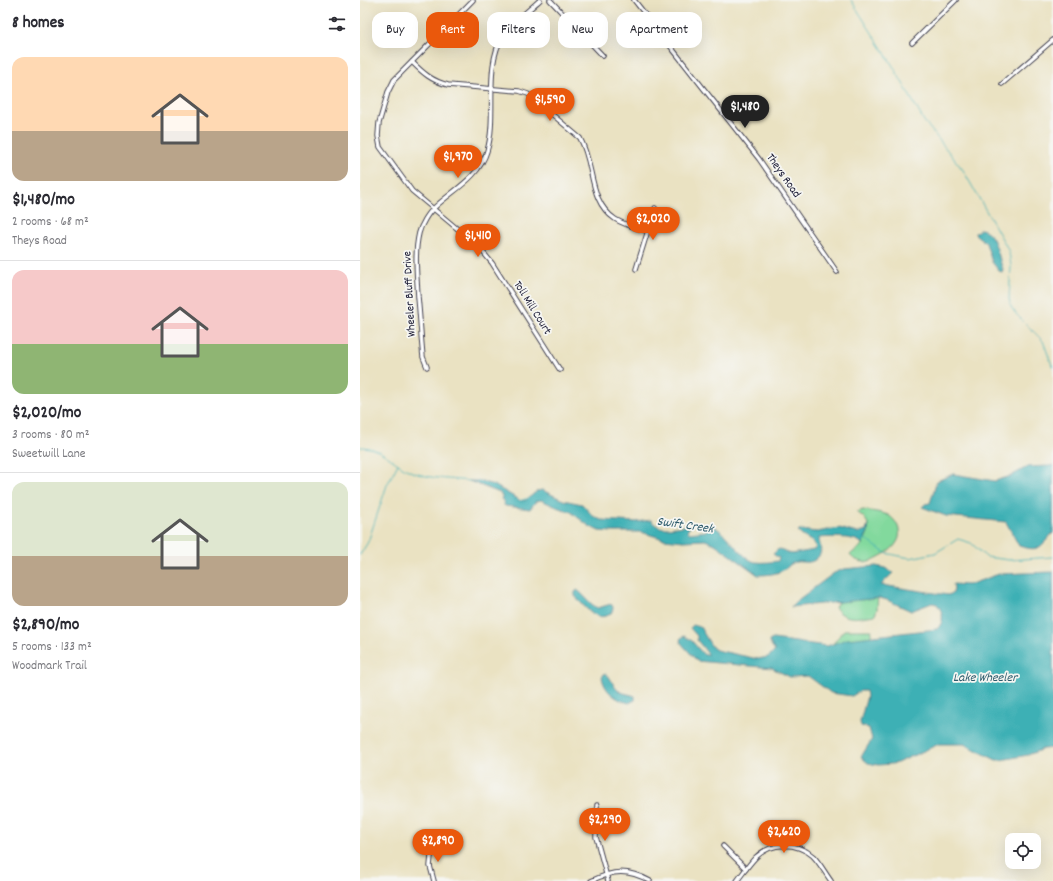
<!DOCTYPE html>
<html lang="en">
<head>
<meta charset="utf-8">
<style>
	:root { --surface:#fff; --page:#f7f7f7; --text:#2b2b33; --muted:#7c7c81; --line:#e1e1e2; --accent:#ea580c }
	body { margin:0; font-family:Dekko,sans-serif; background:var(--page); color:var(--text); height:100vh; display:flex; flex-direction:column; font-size:15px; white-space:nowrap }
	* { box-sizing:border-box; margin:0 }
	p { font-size:13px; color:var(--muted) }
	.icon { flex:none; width:22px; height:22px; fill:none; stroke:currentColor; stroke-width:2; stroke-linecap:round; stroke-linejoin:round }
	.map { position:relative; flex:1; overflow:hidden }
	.drawer { display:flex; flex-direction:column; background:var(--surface); width:360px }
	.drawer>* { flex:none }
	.guide { position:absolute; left:12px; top:12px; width:380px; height:36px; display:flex; gap:8px }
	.controls { position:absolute; left:645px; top:833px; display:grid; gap:8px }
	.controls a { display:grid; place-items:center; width:36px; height:36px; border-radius:8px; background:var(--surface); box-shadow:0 4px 16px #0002; font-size:20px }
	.price { position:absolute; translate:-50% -34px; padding:0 9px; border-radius:14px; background:var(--accent); color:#fff; font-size:13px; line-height:26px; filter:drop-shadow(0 1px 2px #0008) }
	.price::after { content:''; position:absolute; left:50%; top:24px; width:12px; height:9px; margin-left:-6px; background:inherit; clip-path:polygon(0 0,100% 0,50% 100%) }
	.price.selected { background:#222; color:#fff }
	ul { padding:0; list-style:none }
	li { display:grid; align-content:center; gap:8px; height:212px; padding:0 12px }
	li+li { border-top:1px solid var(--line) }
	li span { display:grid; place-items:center; height:124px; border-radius:12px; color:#555 }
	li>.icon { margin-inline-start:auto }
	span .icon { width:72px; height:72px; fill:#fffc; stroke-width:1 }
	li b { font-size:17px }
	h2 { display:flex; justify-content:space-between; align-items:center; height:48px; padding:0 12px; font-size:17px }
	.pill { padding:0 14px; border-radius:12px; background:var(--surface); box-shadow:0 4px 16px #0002; font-size:14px; line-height:36px }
	.pill.selected { background:var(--accent); color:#fff }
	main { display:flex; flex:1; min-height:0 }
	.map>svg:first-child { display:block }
	.green { fill:#82d99d; stroke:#527e6c }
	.water { fill:#3eb0b5; stroke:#306978 }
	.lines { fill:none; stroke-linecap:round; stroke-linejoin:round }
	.stream { stroke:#3eb0b5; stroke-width:1 }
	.street-casing { stroke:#403f4f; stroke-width:5.5 }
	.street { stroke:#fff; stroke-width:3.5 }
	.labels { text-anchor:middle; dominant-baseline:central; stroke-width:3.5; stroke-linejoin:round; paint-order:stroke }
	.street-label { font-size:12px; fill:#22223b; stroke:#f6f6f2 }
	.water-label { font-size:13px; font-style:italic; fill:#2d5b6c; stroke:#f6f6f2 }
</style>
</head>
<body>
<main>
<section class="drawer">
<h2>8 homes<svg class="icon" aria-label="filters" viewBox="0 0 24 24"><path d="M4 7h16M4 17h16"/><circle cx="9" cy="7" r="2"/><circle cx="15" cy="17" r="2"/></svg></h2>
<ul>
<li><span style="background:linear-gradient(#ffd9b3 60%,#b9a48a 0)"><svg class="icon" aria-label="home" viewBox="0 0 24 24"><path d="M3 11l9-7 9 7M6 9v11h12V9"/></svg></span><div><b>$1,480/mo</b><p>2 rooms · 68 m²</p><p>Theys Road</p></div></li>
<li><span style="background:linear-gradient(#f6c9c9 60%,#8fb573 0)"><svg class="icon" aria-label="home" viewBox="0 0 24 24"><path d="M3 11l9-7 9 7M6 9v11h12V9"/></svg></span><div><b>$2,020/mo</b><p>3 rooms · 80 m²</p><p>Sweetwill Lane</p></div></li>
<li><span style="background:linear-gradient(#dfe7d0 60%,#b9a48a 0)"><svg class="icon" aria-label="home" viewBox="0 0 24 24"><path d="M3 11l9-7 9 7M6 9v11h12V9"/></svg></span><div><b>$2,890/mo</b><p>5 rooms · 133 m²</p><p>Woodmark Trail</p></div></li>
</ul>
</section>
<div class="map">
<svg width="693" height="881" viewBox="0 0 693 881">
	<rect width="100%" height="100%" fill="#f6f6f2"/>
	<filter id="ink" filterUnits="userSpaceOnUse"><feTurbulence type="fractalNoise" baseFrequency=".025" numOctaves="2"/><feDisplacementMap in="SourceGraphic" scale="8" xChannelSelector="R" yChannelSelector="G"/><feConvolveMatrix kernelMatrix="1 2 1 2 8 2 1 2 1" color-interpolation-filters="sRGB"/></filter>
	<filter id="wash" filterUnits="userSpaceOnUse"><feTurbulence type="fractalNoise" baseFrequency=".012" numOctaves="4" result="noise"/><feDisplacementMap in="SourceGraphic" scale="16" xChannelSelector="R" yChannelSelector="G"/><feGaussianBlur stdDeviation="0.9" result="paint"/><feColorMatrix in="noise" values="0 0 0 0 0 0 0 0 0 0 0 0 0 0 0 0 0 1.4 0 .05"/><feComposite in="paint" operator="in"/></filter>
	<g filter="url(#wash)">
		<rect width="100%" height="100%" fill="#eae2c2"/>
		<g class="green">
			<path d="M503 510C510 511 521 512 528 515 537 520 543 533 537 542 532 552 518 557 509 562 503 563 493 560 490 555 493 551 497 551 500 547 502 545 503 541 505 539 512 526 508 520 497 512Z"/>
			<path d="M518 595 517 609 515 615C499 617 485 622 475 607L482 597Z"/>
			<polygon points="484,630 512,630 511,635 506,648 471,646"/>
		</g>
		<g class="water">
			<path d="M620 229C636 230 638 258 643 269L642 272 639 271 632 262 626 243 615 234V233Z"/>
			<path d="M693 465V533C679 548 680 552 659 546L646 522 586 516 562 507 565 504 570 503 577 481 593 474 635 481 651 476 667 467 689 466Z"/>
			<path d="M109 481H119L134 485 161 501 166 500 177 491 182 490 203 500 222 504 233 516 241 520 276 522 291 520C301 534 315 525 329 526L330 527 327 531 330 533 346 531 347 529 345 525C361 521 379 558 395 562 402 563 411 562 418 561L419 558 413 554 417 550 420 549 432 554 454 550 456 547C452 538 442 539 438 531L439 530 457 532 479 528 497 533 506 530 508 524V532L502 544C497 536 469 537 459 538 459 544 463 551 459 556 450 567 442 559 433 563 430 564 428 567 425 569 418 574 407 575 398 575L355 544 345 540 324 541 304 539 281 532H252L239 531 229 526 211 512 199 508 181 500 176 501 170 509 146 506 144 505 142 497 140 493Z"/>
			<path d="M516 566 525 568 533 573 521 585 588 595 593 593 594 589 593 584 608 585 639 574 693 572V748L683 749 668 755 641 760H636L604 744H579L537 763 531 764 518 765 508 763 501 757 512 739 509 728 501 726 500 722 507 696 506 691H500L492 696 471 693 448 676 430 677 412 668 337 661 321 643 320 639 324 636 331 640 344 655 348 654 337 640V636L330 628 333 625 340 627 352 647 356 650 398 659 408 657 415 651 409 641 413 639 467 646 487 639 577 629C585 621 583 612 577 604L572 603 551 611 527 600 520 598 431 607 435 602 474 573 484 569Z"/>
			<path d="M217 590C225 595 229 604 238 608L251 604 253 607C253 611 251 615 246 616 234 620 222 604 215 596V592Z"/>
			<path d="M245 673C252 677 252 686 259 691 264 694 270 694 275 696V700L269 703C256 700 244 691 242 677Z"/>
		</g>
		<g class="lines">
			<g class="stream">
				<polyline points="491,0 533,66 564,121 603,170 645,244 649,252 651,266 649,299 651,307 657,315 683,341 693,368"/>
				<path d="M0 447C23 447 33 464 52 472 70 479 92 479 110 481"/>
				<polyline points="159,501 169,498"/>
				<polyline points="504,538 525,553 550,558 575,553 598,539 611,543 626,557 649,560 693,557"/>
				<polyline points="0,555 8,542 27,485 38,464"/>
			</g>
		</g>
	</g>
	<g filter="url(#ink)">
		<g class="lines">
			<g class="street-casing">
				<g id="street">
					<polyline points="113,0 34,80 28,92 19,123 18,136 20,147 52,191 118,246 132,263 200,370"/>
					<polyline points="190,0 243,56"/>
					<polyline points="274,0 399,159 477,272"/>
					<polyline points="552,43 596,0"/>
					<path d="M52 62C63 73 72 81 88 85L159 91 168 94 220 138C235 165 228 201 255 219 264 225 277 228 287 231"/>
					<polyline points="642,84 693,40"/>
					<polyline points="276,269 295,208"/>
					<path d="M67 367 63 357C61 337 60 317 58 297 57 276 54 254 59 233 61 225 68 213 74 208 93 190 119 178 127 151 138 116 123 67 143 36 153 22 168 11 180 0"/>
					<polyline points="237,805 236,837 248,881"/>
					<polyline points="363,846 386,869"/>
					<polyline points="72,847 70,866 74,881"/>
					<path d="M231 881C254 870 267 869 290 881"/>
					<path d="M377 881C383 873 389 864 396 857 412 842 436 842 453 856 460 863 465 873 471 881"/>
				</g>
			</g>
			<use href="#street" class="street"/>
		</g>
	</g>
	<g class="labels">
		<g class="street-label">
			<text transform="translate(423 176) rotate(55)">Theys Road</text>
			<text transform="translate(50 294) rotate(-93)">Wheeler Bluff Drive</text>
			<text transform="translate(172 308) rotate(58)">Toll Mill Court</text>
		</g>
		<g class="water-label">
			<text transform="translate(325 526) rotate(8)">Swift Creek</text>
			<text x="625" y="678">Lake Wheeler</text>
		</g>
	</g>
</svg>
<div class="controls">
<a><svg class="icon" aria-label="locate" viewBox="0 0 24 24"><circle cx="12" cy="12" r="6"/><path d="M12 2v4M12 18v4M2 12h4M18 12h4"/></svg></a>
</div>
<b class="price" style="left:190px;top:122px">$1,590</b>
<b class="price selected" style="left:385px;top:129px">$1,480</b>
<b class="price" style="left:98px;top:179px">$1,970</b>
<b class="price" style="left:293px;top:241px">$2,020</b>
<b class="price" style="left:118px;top:258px">$1,410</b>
<b class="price" style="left:245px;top:842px">$2,290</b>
<b class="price" style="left:424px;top:854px">$2,620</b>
<b class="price" style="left:78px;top:863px">$2,890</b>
<div class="guide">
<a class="pill">Buy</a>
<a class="pill selected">Rent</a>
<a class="pill">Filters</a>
<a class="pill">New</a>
<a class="pill">Apartment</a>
</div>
</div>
</main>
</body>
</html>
